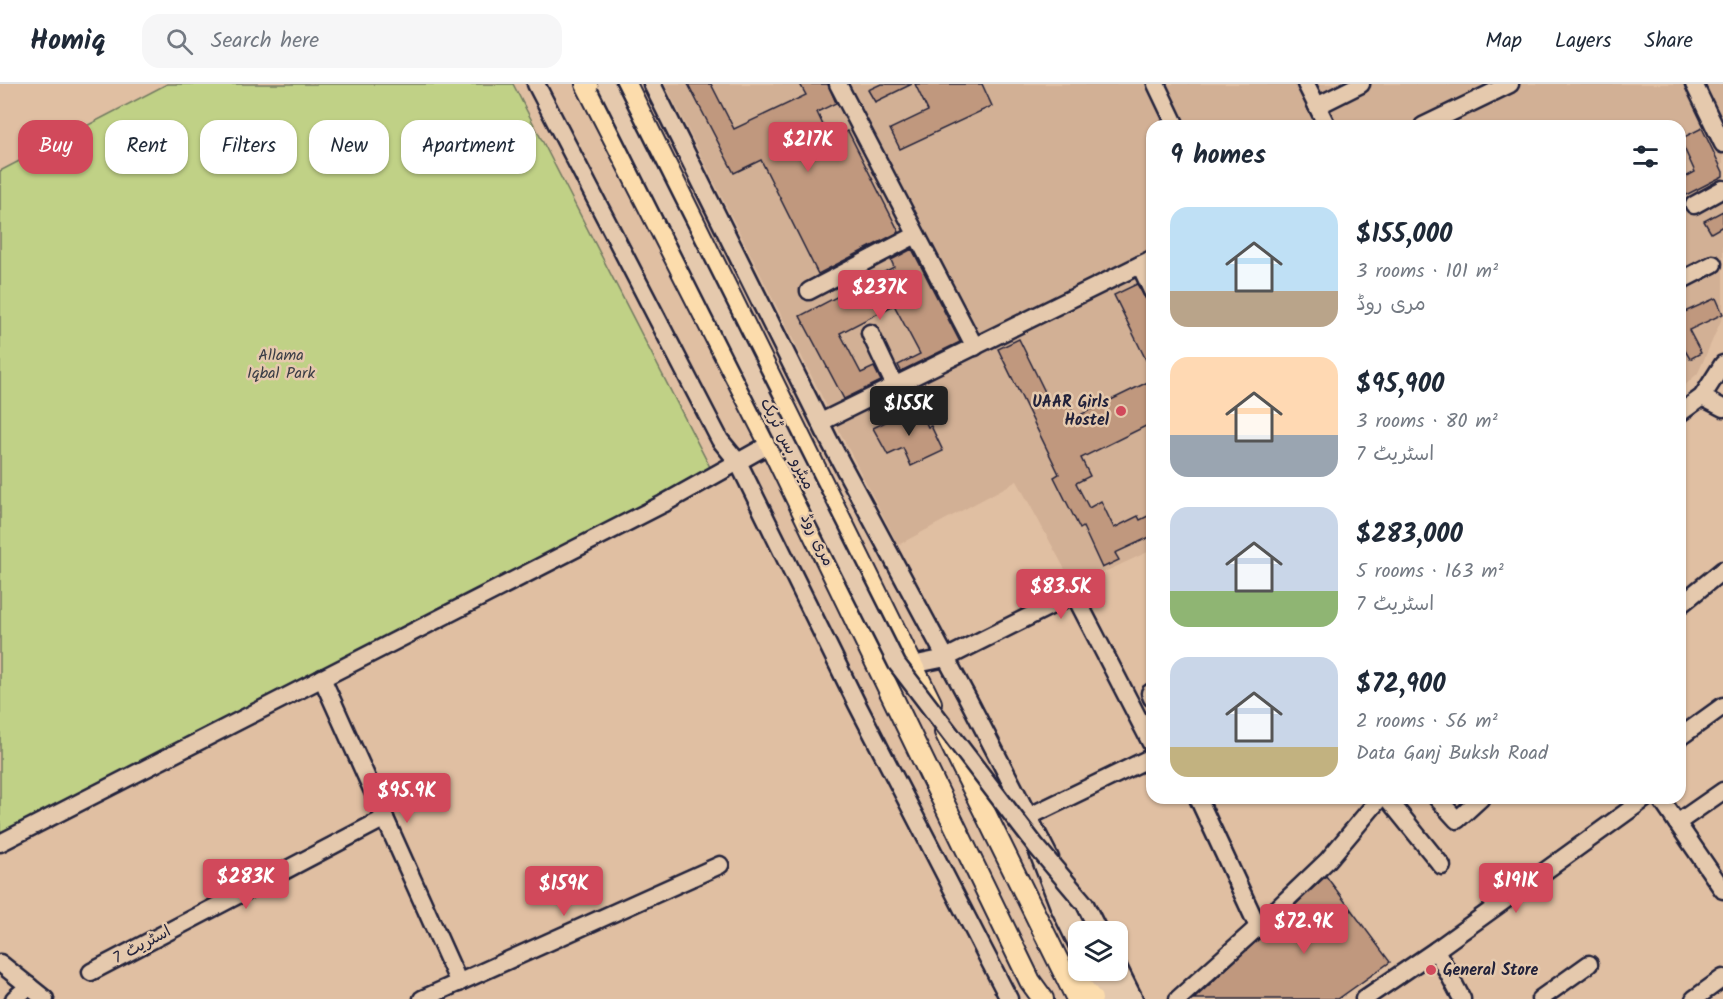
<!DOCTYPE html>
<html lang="en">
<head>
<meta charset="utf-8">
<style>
	:root { --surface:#fff; --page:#f6f6f7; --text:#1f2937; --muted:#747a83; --line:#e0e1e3; --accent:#d1495b }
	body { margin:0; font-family:Kalam,"Playpen Sans Arabic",sans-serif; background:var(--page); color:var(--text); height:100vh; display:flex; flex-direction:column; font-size:22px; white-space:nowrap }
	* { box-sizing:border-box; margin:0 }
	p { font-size:20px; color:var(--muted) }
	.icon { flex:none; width:33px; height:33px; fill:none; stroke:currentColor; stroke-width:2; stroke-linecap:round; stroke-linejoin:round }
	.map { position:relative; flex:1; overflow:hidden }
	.panel { position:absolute; left:1146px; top:36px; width:540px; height:684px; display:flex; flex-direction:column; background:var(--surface); border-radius:18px; box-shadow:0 2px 4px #0004 }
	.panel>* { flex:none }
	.banner { position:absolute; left:18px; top:36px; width:570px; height:54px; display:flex; gap:12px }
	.fabs { position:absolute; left:1068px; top:837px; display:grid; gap:12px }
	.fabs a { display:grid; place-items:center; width:60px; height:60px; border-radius:12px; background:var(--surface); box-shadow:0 2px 4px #0004; font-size:30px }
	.price { position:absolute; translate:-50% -51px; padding:0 14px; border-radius:6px; background:var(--accent); color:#fff; font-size:20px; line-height:39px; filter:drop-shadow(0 2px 3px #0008) }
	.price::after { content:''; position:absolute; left:50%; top:36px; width:18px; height:14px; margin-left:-9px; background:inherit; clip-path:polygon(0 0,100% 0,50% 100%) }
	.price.on { background:#222; color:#fff }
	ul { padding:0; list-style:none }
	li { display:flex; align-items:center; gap:18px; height:150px; padding:0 24px }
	li span { display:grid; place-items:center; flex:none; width:168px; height:120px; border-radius:18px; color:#555 }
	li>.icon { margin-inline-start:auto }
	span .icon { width:72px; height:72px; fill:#fffc; stroke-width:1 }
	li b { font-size:26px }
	h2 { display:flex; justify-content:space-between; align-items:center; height:72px; padding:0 24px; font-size:26px }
	.tag { padding:0 21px; border-radius:18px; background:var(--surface); box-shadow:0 2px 4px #0004; font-size:21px; line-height:54px }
	.tag.on { background:var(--accent); color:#fff }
	header { display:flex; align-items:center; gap:36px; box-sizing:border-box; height:84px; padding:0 30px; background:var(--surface); border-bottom:2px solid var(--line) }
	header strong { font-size:28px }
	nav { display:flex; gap:33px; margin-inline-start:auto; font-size:21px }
	.search { width:420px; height:54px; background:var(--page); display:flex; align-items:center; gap:15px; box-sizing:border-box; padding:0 21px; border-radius:18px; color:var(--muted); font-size:22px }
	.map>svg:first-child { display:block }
	.built { fill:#d2b095 }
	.green { fill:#c0d186; stroke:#717a60; stroke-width:1.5 }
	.building { fill:#c0987e; stroke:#22223b; stroke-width:1.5 }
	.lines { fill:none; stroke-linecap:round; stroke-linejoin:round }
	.minor-casing { stroke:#22223b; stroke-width:21 }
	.major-casing { stroke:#22223b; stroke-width:24 }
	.minor { stroke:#e5c9ad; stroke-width:16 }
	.major { stroke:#fcdcac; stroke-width:20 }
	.minor-bridge-casing { stroke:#22223b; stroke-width:21; stroke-linecap:butt }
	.minor-bridge { stroke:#e5c9ad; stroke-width:16 }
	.poi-dot { fill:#d1495b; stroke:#e5c9ad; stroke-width:2 }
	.labels { text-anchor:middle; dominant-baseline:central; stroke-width:5; stroke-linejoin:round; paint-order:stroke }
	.park-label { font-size:16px; fill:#3a3c46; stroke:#e5c9ad }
	.poi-label { font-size:16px; font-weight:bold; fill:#22223b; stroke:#e5c9ad; text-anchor:end }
	.street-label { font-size:16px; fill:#22223b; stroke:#e5c9ad }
</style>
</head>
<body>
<header>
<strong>Homiq</strong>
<div class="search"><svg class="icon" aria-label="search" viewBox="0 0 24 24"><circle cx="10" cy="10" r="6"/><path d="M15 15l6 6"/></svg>Search here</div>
<nav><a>Map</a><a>Layers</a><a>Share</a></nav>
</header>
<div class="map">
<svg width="1723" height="915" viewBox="0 0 1723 915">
	<rect width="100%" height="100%" fill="#e0bfa2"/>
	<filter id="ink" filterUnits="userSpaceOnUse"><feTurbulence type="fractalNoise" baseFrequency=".0167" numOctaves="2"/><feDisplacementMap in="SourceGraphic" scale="12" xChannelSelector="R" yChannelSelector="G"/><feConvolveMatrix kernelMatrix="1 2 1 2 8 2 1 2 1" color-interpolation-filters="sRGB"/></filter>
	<g filter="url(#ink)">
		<polygon class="built" points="665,0 1723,0 1723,232 1698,289 1680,306 1680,42 1152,42 1152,466 1074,502 1017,397 898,461 832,333"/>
		<polygon class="green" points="167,0 513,0 714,391 0,758 0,87"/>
		<g class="building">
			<polygon points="688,0 711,0 734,45 806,11 800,0 828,0 836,19 817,28 830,56 848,47 899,148 818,190 761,76 734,89"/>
			<polygon points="881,0 912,0 875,18 868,6"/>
			<polygon points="915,0 982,0 992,22 900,65 890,45 928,27"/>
			<polygon points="1702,44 1723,88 1723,92 1680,114 1680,96 1695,88 1680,55"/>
			<polygon points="1723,127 1723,142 1711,149 1704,137"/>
			<polygon points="912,165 960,258 901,287 898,281 920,270 894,221 840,249 861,289 874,283 881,297 844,315 800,232 894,183 891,176"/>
			<polygon points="1137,200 1146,215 1152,217 1152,288 1114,211"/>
			<polygon points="1716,214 1723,230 1689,246 1701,269 1690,275 1680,258 1680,230"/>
			<polygon points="1019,255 1051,320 1066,313 1076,333 1152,296 1152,339 1081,374 1090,392 1076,399 1089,424 1101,417 1114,444 1138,432 1140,436 1152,430 1152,452 1115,469 1119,476 1102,484 1083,443 1080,445 1054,393 1059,390 998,265"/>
			<polygon points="918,322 928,343 931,342 943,367 911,382 903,364 888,371 873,344"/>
			<polygon points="1326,792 1390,878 1338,915 1194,915"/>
		</g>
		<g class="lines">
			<g class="minor-casing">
				<g id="minor">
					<polyline points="536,0 720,356 738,378 857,620 1009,915"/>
					<polyline points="652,0 829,356 968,615 1050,774"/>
					<polyline points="838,0 975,263"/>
					<polyline points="1156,0 1176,42"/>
					<polyline points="1306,0 1327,42"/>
					<polyline points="1694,0 1723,60"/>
					<polyline points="1317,22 1361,0"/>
					<polyline points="1423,42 1510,0"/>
					<polyline points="1694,121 1723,105"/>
					<polyline points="1140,181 1152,207"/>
					<polyline points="1680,197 1713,180"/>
					<polyline points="809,207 916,151"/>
					<polyline points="870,249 895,302"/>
					<polyline points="1702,313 1723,324"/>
					<polyline points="1680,329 1702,313 1723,280"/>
					<polyline points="821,338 1152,175"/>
					<polyline points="1680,521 1723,486"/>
					<polyline points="912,581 946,574 1074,510 1152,661"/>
					<polyline points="322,594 459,899"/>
					<polyline points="1152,608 1150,609 1152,614"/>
					<polyline points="1680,653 1723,622"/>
					<polyline points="1198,714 1258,843"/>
					<polyline points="1387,714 1442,782"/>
					<polyline points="1437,714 1457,736 1481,714"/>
					<polyline points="1660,714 1723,806"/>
					<polyline points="1030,732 1152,673"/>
					<polyline points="1677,739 1723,707"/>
					<polyline points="0,759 663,420 770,360"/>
					<polyline points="1037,766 1060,825 1078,862"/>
					<polyline points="1062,797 1086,848"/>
					<polyline points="1436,866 1462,915"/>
					<polyline points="0,879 45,915"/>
					<polyline points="1118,883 1134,915"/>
					<polyline points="1091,886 1106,915"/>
					<polyline points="1105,886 1119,915"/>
					<polyline points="91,888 385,734"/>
					<polyline points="14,915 29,902"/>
					<polyline points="422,915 720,781"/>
					<polyline points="1178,915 1258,843 1328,776 1380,714"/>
					<polyline points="1364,915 1436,866 1646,714"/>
					<polyline points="1540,915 1589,880"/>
					<polyline points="1694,915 1723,894"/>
				</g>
			</g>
			<g class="major-casing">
				<g id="major">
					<polyline points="586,0 770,360 1030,897 1043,915"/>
					<polyline points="626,0 931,619"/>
					<polyline points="945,648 1077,915"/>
					<polyline points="1071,890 1092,915"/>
				</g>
			</g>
			<use href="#minor" class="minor"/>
			<use href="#major" class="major"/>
			<g class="minor-bridge-casing">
				<polyline id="minor-bridge" points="606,0 897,580 1036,762 1085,820 1099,848"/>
			</g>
			<use href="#minor-bridge" class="minor-bridge"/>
		</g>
	</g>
	<g class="poi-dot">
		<circle cx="1121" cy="327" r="6"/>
		<circle cx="1431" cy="886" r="6"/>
	</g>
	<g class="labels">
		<g class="park-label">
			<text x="281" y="271">Allama<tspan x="281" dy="18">Iqbal Park</tspan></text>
		</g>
		<g class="poi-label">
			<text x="1109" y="318">UAAR Girls<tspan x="1109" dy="18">Hostel</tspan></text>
			<text x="1443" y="886" text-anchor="start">General Store</text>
		</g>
		<g class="street-label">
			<text transform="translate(787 360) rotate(63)">میٹرو بس ٹریک</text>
			<text transform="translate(817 456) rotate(64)">مری روڈ</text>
			<text transform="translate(142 861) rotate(-28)">اسٹریٹ 7</text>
		</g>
	</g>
</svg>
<div class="fabs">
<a><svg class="icon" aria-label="layers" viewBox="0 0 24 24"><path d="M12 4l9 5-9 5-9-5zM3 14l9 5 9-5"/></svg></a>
</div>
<b class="price" style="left:808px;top:89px">$217K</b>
<b class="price" style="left:880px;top:237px">$237K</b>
<b class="price on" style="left:909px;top:353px">$155K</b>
<b class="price" style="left:1061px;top:536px">$83.5K</b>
<b class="price" style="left:407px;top:740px">$95.9K</b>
<b class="price" style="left:246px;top:826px">$283K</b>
<b class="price" style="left:1516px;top:830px">$191K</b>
<b class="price" style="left:564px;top:833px">$159K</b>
<b class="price" style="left:1304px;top:871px">$72.9K</b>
<div class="banner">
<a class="tag on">Buy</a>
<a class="tag">Rent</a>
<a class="tag">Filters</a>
<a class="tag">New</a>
<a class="tag">Apartment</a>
</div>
<section class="panel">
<h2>9 homes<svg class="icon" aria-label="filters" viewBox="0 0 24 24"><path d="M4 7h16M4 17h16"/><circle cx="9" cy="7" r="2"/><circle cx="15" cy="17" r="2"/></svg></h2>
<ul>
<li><span style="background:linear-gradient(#bfe0f5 70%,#b9a48a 0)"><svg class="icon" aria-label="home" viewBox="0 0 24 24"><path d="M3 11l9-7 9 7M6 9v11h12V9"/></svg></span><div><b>$155,000</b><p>3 rooms · 101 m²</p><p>مری روڈ</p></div></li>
<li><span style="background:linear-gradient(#ffd9b3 65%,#9aa5b1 0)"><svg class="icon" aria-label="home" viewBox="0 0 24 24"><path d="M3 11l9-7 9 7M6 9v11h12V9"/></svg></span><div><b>$95,900</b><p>3 rooms · 80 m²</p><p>اسٹریٹ 7</p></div></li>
<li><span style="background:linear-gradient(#c9d6e8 70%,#8fb573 0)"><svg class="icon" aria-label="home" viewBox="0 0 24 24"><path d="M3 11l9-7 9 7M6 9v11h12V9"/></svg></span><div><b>$283,000</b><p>5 rooms · 163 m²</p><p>اسٹریٹ 7</p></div></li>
<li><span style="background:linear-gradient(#c9d6e8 75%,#c2b280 0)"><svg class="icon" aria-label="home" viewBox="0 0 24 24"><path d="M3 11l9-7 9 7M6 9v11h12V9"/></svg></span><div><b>$72,900</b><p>2 rooms · 56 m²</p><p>Data Ganj Buksh Road</p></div></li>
</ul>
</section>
</div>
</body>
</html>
